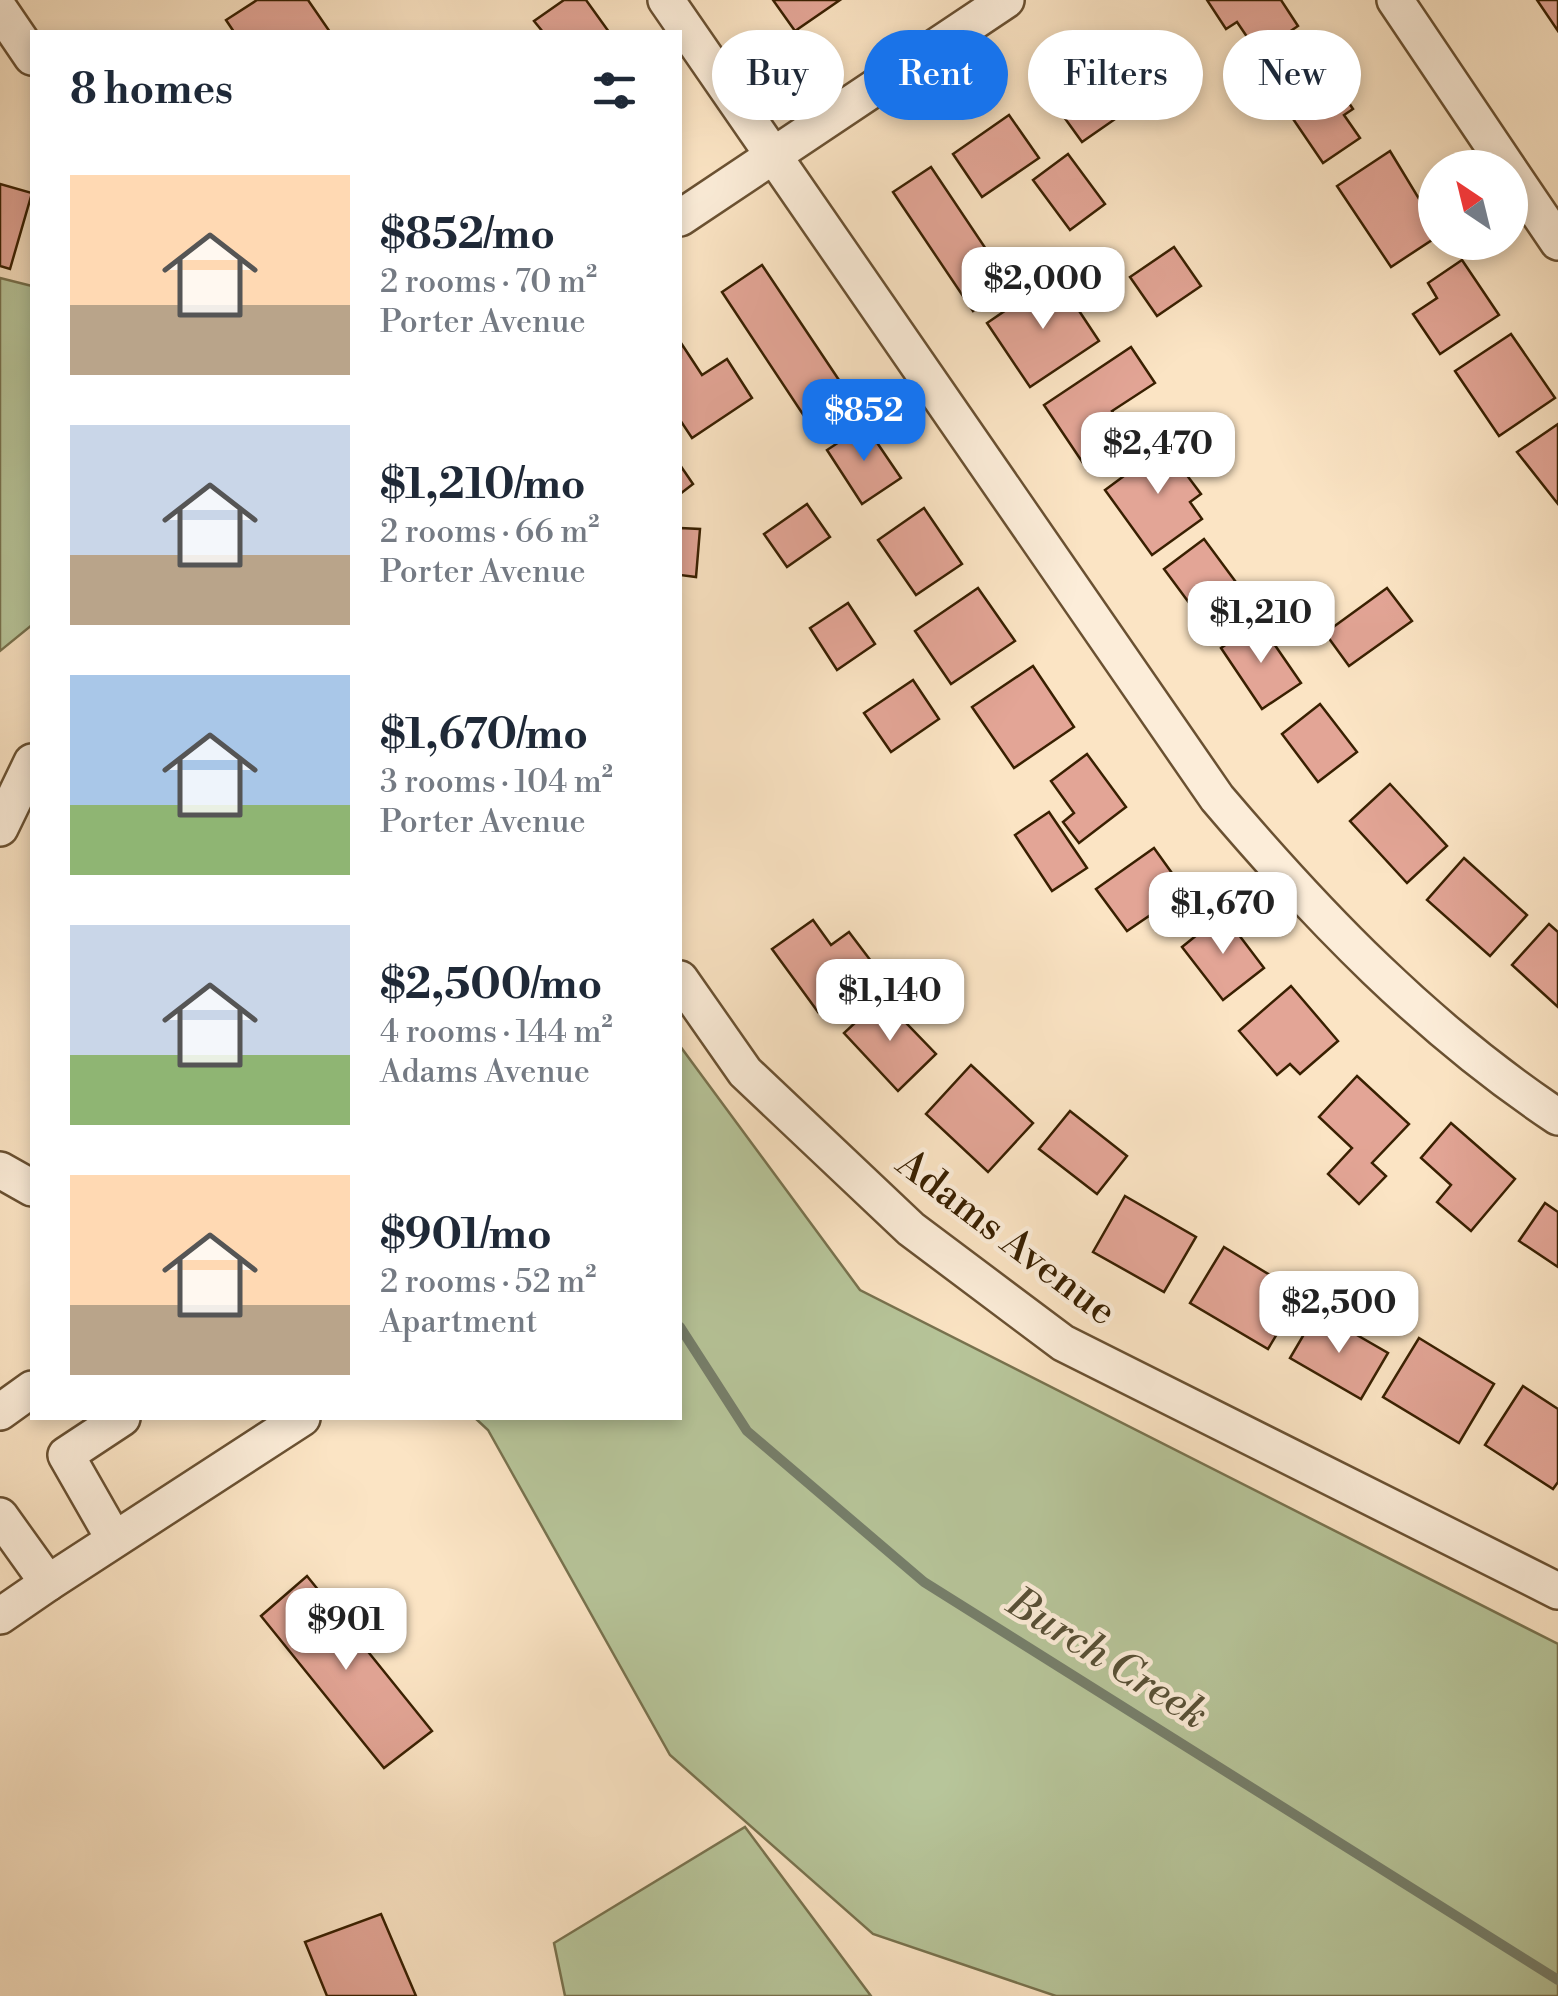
<!DOCTYPE html>
<html lang="en">
<head>
<meta charset="utf-8">
<style>
	:root { --surface:#fff; --page:#f2f2f3; --text:#1f2937; --muted:#747a83; --accent:#1a73e8 }
	body { margin:0; font-family:"Libre Bodoni",serif; background:var(--page); color:var(--text); height:100vh; display:flex; flex-direction:column; font-size:38px; white-space:nowrap }
	* { box-sizing:border-box; margin:0 }
	p { font-size:32px; color:var(--muted) }
	.icon { flex:none; width:55px; height:55px; fill:none; stroke:currentColor; stroke-width:2; stroke-linecap:round; stroke-linejoin:round }
	.map { position:relative; flex:1; overflow:hidden }
	.details { position:absolute; left:30px; top:30px; width:652px; height:1390px; display:flex; flex-direction:column; background:var(--surface); border-radius:0px; box-shadow:0 5px 15px #0003 }
	.details>* { flex:none }
	.banner { position:absolute; left:712px; top:30px; width:695px; height:90px; display:flex; gap:20px }
	.needle { width:65px; rotate:325deg }
	.controls { position:absolute; left:1418px; top:150px; display:grid; gap:20px }
	.controls a { display:grid; place-items:center; width:110px; height:110px; border-radius:50%; background:var(--surface); box-shadow:0 5px 15px #0003; font-size:50px }
	.price { position:absolute; translate:-50% -85px; padding:0 22px; border-radius:20px; background:#fff; color:#222; font-size:32px; line-height:65px; filter:drop-shadow(0 2px 5px #0008) }
	.price::after { content:''; position:absolute; left:50%; top:60px; width:30px; height:22px; margin-left:-15px; background:inherit; clip-path:polygon(0 0,100% 0,50% 100%) }
	.price.current { background:var(--accent); color:#fff }
	ul { padding:0; list-style:none }
	li { display:flex; align-items:center; gap:30px; height:250px; padding:0 40px }
	li span { display:grid; place-items:center; flex:none; width:280px; height:200px; border-radius:0px; color:#555 }
	li>.icon { margin-inline-start:auto }
	span .icon { width:120px; height:120px; fill:#fffc; stroke-width:1 }
	li b { font-size:42px }
	h2 { display:flex; justify-content:space-between; align-items:center; height:120px; padding:0 40px; font-size:42px }
	.chip { padding:0 35px; border-radius:45px; background:var(--surface); box-shadow:0 5px 15px #0003; font-size:35px; line-height:90px }
	.chip.current { background:var(--accent); color:#fff }
	.map>svg:first-child { display:block }
	.green { fill:#b7c59a; stroke:#78724e; stroke-width:2.5 }
	.lines { fill:none; stroke-linecap:round; stroke-linejoin:round }
	.stream { stroke:#767f6b; stroke-width:10 }
	.building { fill:#e3a596; stroke:#392001; stroke-width:2.5 }
	.minor-casing { stroke:#6a5132; stroke-width:40 }
	.minor { stroke:#fcedd9; stroke-width:35 }
	.labels { text-anchor:middle; dominant-baseline:central; stroke-width:9; stroke-linejoin:round; paint-order:stroke }
	.street-label { font-size:40px; fill:#392001; stroke:#fcedd9 }
	.water-label { font-size:42px; font-style:italic; fill:#585036; stroke:#fcedd9 }
</style>
</head>
<body>
<div class="map">
<svg width="1558" height="1996" viewBox="0 0 1558 1996">
	<rect width="100%" height="100%" fill="#fbe4c4"/>
	<filter id="stains"><feTurbulence type="fractalNoise" baseFrequency=".002" numOctaves="4"/><feColorMatrix values="0 0 0 0 .2 0 0 0 0 .09 0 0 0 0 .02 0 0 0 .5 -.17"/></filter>
	<radialGradient id="worn" r=".72"><stop offset=".6" stop-color="#630" stop-opacity="0"/><stop offset="1" stop-color="#630" stop-opacity=".3"/></radialGradient>
	<g class="green">
		<polygon points="0,278 32,286 32,625 0,651"/>
		<polygon points="680,1046 860,1290 1558,1644 1558,1996 1056,1996 873,1934 670,1755 488,1430 475,1418 680,1418"/>
		<polygon points="745,1827 871,1996 565,1996 554,1943"/>
	</g>
	<g class="lines">
		<polyline class="stream" points="680,1327 747,1431 924,1582 1558,1980"/>
	</g>
	<g class="building">
		<polygon points="257,0 308,0 330,32 234,32 226,20"/>
		<polygon points="564,0 586,0 609,32 543,32 534,21"/>
		<polygon points="773,0 840,0 795,31"/>
		<polygon points="1207,0 1281,0 1298,26 1258,53 1237,22 1226,29"/>
		<polygon points="1537,0 1558,0 1558,31"/>
		<polygon points="1316,54 1353,109 1344,115 1360,138 1323,163 1270,85"/>
		<polygon points="1073,55 1118,117 1082,142 1038,81"/>
		<polygon points="1009,115 1039,158 982,197 953,154"/>
		<polygon points="1390,151 1435,225 1435,238 1391,267 1337,186"/>
		<polygon points="1068,154 1105,204 1070,230 1033,180"/>
		<polygon points="931,167 1010,285 973,311 893,192"/>
		<polygon points="0,184 32,193 10,269 0,266"/>
		<polygon points="1174,247 1201,286 1157,316 1130,277"/>
		<polygon points="1462,260 1499,315 1440,354 1413,314 1437,298 1428,283"/>
		<polygon points="762,265 855,404 814,431 722,292"/>
		<polygon points="1056,276 1099,341 1030,387 987,323"/>
		<polygon points="1511,334 1555,398 1499,436 1455,371"/>
		<polygon points="681,343 702,375 727,359 752,398 692,438 680,420"/>
		<polygon points="1131,347 1155,383 1112,411 1131,439 1087,469 1044,405"/>
		<polygon points="1558,424 1558,504 1517,452"/>
		<polygon points="865,425 901,478 862,504 827,450"/>
		<polygon points="1178,436 1193,457 1180,466 1201,494 1190,502 1202,519 1152,555 1105,490"/>
		<polygon points="680,465 693,484 680,494"/>
		<polygon points="807,504 830,537 787,567 764,534"/>
		<polygon points="924,508 962,564 916,595 878,540"/>
		<polygon points="680,528 700,529 696,577 680,575"/>
		<polygon points="1204,539 1244,593 1204,623 1164,569"/>
		<polygon points="978,588 1015,641 951,684 915,631"/>
		<polygon points="1387,588 1412,621 1349,666 1325,633"/>
		<polygon points="848,603 875,644 837,670 810,628"/>
		<polygon points="1259,622 1301,683 1262,709 1221,648"/>
		<polygon points="1033,666 1074,727 1014,768 972,707"/>
		<polygon points="913,680 939,719 891,752 864,713"/>
		<polygon points="1320,704 1357,752 1318,782 1282,734"/>
		<polygon points="1087,754 1126,807 1079,843 1063,822 1074,813 1051,781"/>
		<polygon points="1390,784 1447,846 1407,883 1350,821"/>
		<polygon points="1049,812 1087,868 1052,891 1015,835"/>
		<polygon points="1154,848 1197,908 1161,933 1149,916 1127,931 1096,889"/>
		<polygon points="1464,858 1527,915 1490,956 1427,900"/>
		<polygon points="1223,914 1264,968 1223,1000 1182,947"/>
		<polygon points="813,920 831,945 849,932 877,969 818,1012 772,949"/>
		<polygon points="1549,924 1558,932 1558,1007 1512,965"/>
		<polygon points="1291,986 1338,1041 1300,1074 1290,1064 1277,1075 1239,1031"/>
		<polygon points="882,998 936,1054 898,1091 844,1033"/>
		<polygon points="971,1065 1033,1123 988,1172 926,1114"/>
		<polygon points="1357,1076 1409,1124 1372,1163 1386,1176 1359,1204 1328,1174 1352,1148 1319,1117"/>
		<polygon points="1070,1111 1127,1156 1097,1194 1039,1149"/>
		<polygon points="1451,1123 1515,1179 1471,1231 1437,1202 1451,1185 1421,1158"/>
		<polygon points="1125,1196 1196,1237 1164,1292 1093,1252"/>
		<polygon points="1545,1203 1558,1212 1558,1267 1519,1241"/>
		<polygon points="1224,1247 1301,1294 1268,1349 1190,1303"/>
		<polygon points="1317,1312 1388,1353 1361,1399 1290,1358"/>
		<polygon points="1419,1338 1494,1384 1459,1443 1383,1397"/>
		<polygon points="1523,1386 1558,1409 1558,1482 1553,1489 1485,1445"/>
		<polygon points="307,1576 432,1731 384,1768 261,1616"/>
		<polygon points="381,1914 416,1996 327,1996 305,1942"/>
	</g>
	<g class="lines">
		<g class="minor-casing">
			<g id="minor">
				<path d="M666 0 1217 798C1319 918 1426 1029 1558 1117"/>
				<polyline points="1395,0 1508,168"/>
				<polyline points="0,10 32,57"/>
				<polyline points="1510,171 1558,242"/>
				<polyline points="680,218 1006,0"/>
				<polyline points="0,828 32,762"/>
				<polyline points="680,979 745,1072 911,1229 1063,1343 1558,1591"/>
				<polyline points="0,1170 32,1188"/>
				<polyline points="0,1412 32,1389"/>
				<polyline points="0,1516 48,1583 0,1616"/>
				<polyline points="114,1539 66,1455 122,1418"/>
				<polyline points="48,1583 302,1418"/>
			</g>
		</g>
		<use href="#minor" class="minor"/>
	</g>
	<g class="labels">
		<g class="street-label">
			<text transform="translate(1006 1238) rotate(37)">Adams Avenue</text>
		</g>
		<g class="water-label">
			<text transform="translate(1107 1659) rotate(32)">Burch Creek</text>
		</g>
	</g>
	<rect width="100%" height="100%" filter="url(#stains)"/>
	<rect width="100%" height="100%" fill="url(#worn)"/>
</svg>
<div class="controls">
<a><svg class="needle" viewBox="-14 -14 28 28"><path d="M0-13l5 13h-10z" fill="#e53935"/><path d="M0 13l5-13h-10z" fill="#747a83"/></svg></a>
</div>
<b class="price" style="left:1043px;top:332px">$2,000</b>
<b class="price current" style="left:864px;top:464px">$852</b>
<b class="price" style="left:1158px;top:497px">$2,470</b>
<b class="price" style="left:1261px;top:666px">$1,210</b>
<b class="price" style="left:1223px;top:957px">$1,670</b>
<b class="price" style="left:890px;top:1044px">$1,140</b>
<b class="price" style="left:1339px;top:1356px">$2,500</b>
<b class="price" style="left:346px;top:1673px">$901</b>
<div class="banner">
<a class="chip">Buy</a>
<a class="chip current">Rent</a>
<a class="chip">Filters</a>
<a class="chip">New</a>
</div>
<section class="details">
<h2>8 homes<svg class="icon" aria-label="filters" viewBox="0 0 24 24"><path d="M4 7h16M4 17h16"/><circle cx="9" cy="7" r="2"/><circle cx="15" cy="17" r="2"/></svg></h2>
<ul>
<li><span style="background:linear-gradient(#ffd9b3 65%,#b9a48a 0)"><svg class="icon" aria-label="home" viewBox="0 0 24 24"><path d="M3 11l9-7 9 7M6 9v11h12V9"/></svg></span><div><b>$852/mo</b><p>2 rooms · 70 m²</p><p>Porter Avenue</p></div></li>
<li><span style="background:linear-gradient(#c9d6e8 65%,#b9a48a 0)"><svg class="icon" aria-label="home" viewBox="0 0 24 24"><path d="M3 11l9-7 9 7M6 9v11h12V9"/></svg></span><div><b>$1,210/mo</b><p>2 rooms · 66 m²</p><p>Porter Avenue</p></div></li>
<li><span style="background:linear-gradient(#a9c7e8 65%,#8fb573 0)"><svg class="icon" aria-label="home" viewBox="0 0 24 24"><path d="M3 11l9-7 9 7M6 9v11h12V9"/></svg></span><div><b>$1,670/mo</b><p>3 rooms · 104 m²</p><p>Porter Avenue</p></div></li>
<li><span style="background:linear-gradient(#c9d6e8 65%,#8fb573 0)"><svg class="icon" aria-label="home" viewBox="0 0 24 24"><path d="M3 11l9-7 9 7M6 9v11h12V9"/></svg></span><div><b>$2,500/mo</b><p>4 rooms · 144 m²</p><p>Adams Avenue</p></div></li>
<li><span style="background:linear-gradient(#ffd9b3 65%,#b9a48a 0)"><svg class="icon" aria-label="home" viewBox="0 0 24 24"><path d="M3 11l9-7 9 7M6 9v11h12V9"/></svg></span><div><b>$901/mo</b><p>2 rooms · 52 m²</p><p>Apartment</p></div></li>
</ul>
</section>
</div>
</body>
</html>
